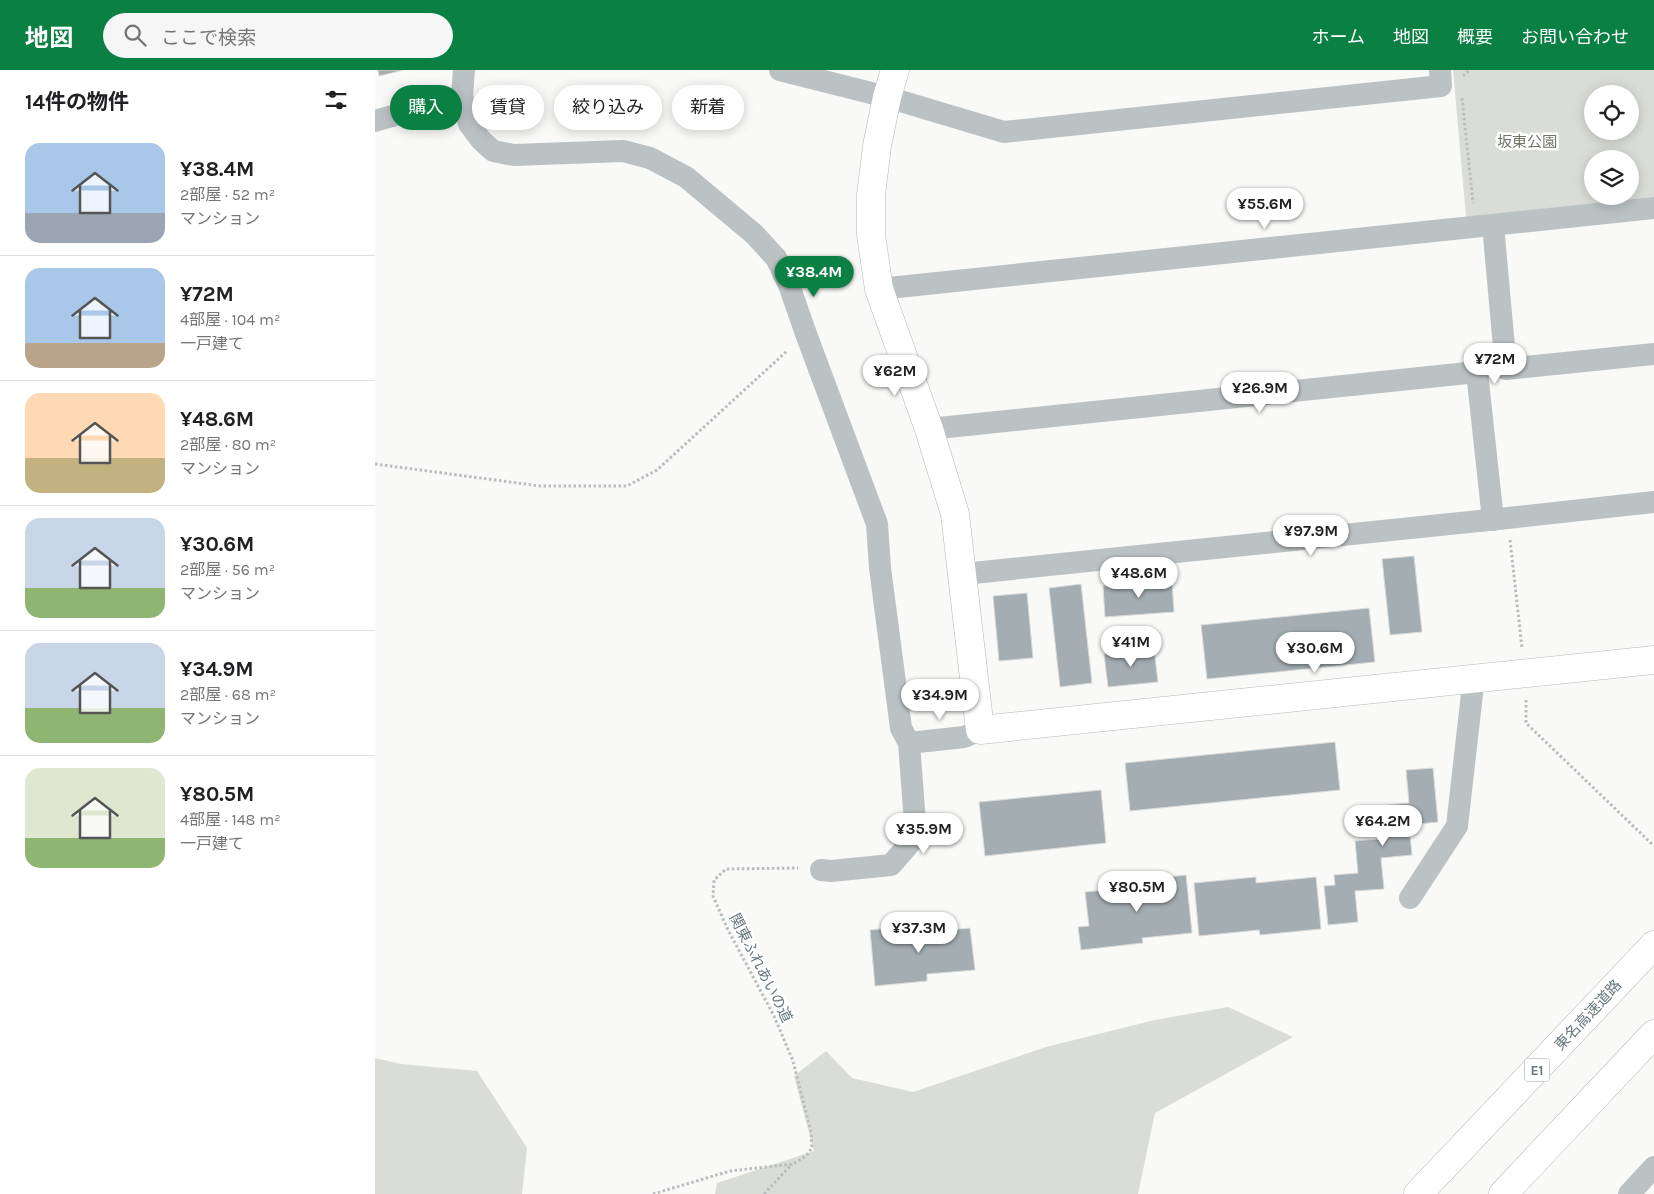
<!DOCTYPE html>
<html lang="ja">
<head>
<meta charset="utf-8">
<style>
	:root { --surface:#fff; --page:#f6f6f6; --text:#202124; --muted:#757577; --line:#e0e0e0; --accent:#0b8043 }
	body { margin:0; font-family:Karla,"Noto Sans JP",sans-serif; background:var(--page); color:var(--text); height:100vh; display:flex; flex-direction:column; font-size:19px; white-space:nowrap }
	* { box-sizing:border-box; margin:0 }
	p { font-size:16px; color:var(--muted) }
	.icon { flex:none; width:28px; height:28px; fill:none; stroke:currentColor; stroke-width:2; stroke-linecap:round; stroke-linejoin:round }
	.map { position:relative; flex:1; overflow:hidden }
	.side { display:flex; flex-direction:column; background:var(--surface); width:375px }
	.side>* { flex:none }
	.hud { position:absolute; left:15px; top:15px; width:475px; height:45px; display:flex; gap:10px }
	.tools { position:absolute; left:1209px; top:15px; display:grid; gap:10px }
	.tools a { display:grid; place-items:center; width:55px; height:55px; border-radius:50%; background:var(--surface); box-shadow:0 2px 12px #0003; font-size:25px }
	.price { position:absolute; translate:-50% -42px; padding:0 11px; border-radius:18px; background:#fff; color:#222; font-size:16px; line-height:32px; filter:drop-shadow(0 1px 2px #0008) }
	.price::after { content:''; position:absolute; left:50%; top:30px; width:15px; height:11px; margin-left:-8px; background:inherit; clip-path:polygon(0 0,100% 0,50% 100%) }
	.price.active { background:var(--accent); color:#fff }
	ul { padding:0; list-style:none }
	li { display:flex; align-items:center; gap:15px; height:125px; padding:0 25px }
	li+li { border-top:1px solid var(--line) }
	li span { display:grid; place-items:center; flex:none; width:140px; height:100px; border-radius:15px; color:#555 }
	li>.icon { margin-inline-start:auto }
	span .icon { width:60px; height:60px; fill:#fffc; stroke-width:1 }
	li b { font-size:21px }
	h2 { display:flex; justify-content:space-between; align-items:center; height:60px; padding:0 25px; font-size:21px }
	.tag { padding:0 18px; border-radius:22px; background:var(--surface); box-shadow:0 2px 12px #0003; font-size:18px; line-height:45px }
	.tag.active { background:var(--accent); color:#fff }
	header { display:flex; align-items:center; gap:30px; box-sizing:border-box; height:70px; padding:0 25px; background:var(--accent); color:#fff }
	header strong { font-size:24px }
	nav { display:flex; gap:28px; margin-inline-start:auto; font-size:18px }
	.search { width:350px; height:45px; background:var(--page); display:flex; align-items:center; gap:12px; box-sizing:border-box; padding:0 18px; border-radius:28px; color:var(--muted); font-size:19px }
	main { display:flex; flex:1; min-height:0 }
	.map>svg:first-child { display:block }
	.green { fill:#daddd7; fill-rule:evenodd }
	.building { fill:#a4aeb2; stroke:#dbdbd9 }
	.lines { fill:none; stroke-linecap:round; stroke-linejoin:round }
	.secondary-casing { stroke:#b1b8bb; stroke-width:29 }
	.highway-casing { stroke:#b1b6b8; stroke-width:29 }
	.path { stroke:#b9bdbf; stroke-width:3; stroke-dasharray:2.5 2.5; stroke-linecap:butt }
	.street { stroke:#bcc2c4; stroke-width:22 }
	.secondary { stroke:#fff; stroke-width:28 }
	.highway { stroke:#fff; stroke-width:28 }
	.labels { text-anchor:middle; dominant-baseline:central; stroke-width:5; stroke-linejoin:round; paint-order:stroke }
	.shield { fill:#fff; stroke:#95a1a5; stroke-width:1 }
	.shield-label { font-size:14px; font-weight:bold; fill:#67797f }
	.park-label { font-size:15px; fill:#6c7766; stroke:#fff }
	.street-label { font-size:15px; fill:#67797f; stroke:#fff }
</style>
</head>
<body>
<header>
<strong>地図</strong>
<div class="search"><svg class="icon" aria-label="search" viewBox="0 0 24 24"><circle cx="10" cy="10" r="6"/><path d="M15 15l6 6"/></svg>ここで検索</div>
<nav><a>ホーム</a><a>地図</a><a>概要</a><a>お問い合わせ</a></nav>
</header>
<main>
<section class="side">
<h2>14件の物件<svg class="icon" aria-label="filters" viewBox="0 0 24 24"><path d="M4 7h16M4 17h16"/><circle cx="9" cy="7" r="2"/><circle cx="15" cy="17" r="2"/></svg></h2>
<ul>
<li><span style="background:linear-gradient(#a9c7e8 70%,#9aa5b1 0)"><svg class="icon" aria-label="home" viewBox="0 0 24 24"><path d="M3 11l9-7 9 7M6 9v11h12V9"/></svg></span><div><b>¥38.4M</b><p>2部屋 · 52 m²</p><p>マンション</p></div></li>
<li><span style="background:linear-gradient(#a9c7e8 75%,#b9a48a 0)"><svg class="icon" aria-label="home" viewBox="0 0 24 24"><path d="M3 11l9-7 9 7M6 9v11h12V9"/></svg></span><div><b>¥72M</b><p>4部屋 · 104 m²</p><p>一戸建て</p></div></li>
<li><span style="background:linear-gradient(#ffd9b3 65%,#c2b280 0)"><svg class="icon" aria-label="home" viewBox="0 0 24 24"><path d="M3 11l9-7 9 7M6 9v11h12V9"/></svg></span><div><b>¥48.6M</b><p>2部屋 · 80 m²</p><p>マンション</p></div></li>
<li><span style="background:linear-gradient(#c9d6e8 70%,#8fb573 0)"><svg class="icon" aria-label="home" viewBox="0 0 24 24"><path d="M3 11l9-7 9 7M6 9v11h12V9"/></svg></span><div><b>¥30.6M</b><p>2部屋 · 56 m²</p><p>マンション</p></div></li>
<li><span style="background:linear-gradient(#c9d6e8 65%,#8fb573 0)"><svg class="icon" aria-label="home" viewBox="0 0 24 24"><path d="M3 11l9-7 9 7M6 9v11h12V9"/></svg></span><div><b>¥34.9M</b><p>2部屋 · 68 m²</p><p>マンション</p></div></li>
<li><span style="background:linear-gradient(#dfe7d0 70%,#8fb573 0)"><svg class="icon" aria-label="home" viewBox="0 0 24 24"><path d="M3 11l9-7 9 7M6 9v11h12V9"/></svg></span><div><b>¥80.5M</b><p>4部屋 · 148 m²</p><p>一戸建て</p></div></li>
</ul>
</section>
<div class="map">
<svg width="1279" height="1124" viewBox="0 0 1279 1124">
	<rect width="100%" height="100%" fill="#f9f9f7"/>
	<g class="green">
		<path d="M1078 0H1279V127L1091 147ZM1218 24H1255V61H1218ZM1218 89H1255V126H1218Z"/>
		<polygon points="853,937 918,967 780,1043 763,1124 340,1124 342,1113 439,1081 419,1006 451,981 477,1008 538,1022 671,977 780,950"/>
		<polygon points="0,988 26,994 102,1001 152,1078 147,1124 0,1124"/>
	</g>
	<g class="building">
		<polygon points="3,0 29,0 4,6"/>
		<polygon points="1039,486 1047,562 1015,565 1007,489"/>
		<polygon points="797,511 799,542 730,547 728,516"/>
		<polygon points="706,514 717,613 685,617 674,518"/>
		<polygon points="652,523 658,588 624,591 618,526"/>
		<polygon points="994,538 1000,592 832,609 826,555"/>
		<polygon points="779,579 783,612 733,617 729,584"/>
		<polygon points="960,672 965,720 755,741 750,693"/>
		<polygon points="1058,698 1063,752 1034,755 1037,785 1006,788 1009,819 980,821 983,852 953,855 949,816 960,815 959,805 983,803 980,771 1004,769 1002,750 1012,749 1011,735 1034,733 1031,700"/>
		<polygon points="726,720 731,773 610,786 604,732"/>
		<polygon points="811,805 817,863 767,868 768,873 706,880 703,857 714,856 710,822 759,817 759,811"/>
		<polygon points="881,807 881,813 941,807 946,859 885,865 884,860 824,866 819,813"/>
		<polygon points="546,855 546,863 595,858 600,900 552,904 552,911 500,916 495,860"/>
	</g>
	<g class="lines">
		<g class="secondary-casing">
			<polyline id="secondary" points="520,0 512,27 502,76 496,125 496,165 504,219 554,359 580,444 605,660 1279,590"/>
		</g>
		<g class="highway-casing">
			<g id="highway">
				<polyline points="1043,1124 1279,875"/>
				<polyline points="1128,1124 1279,964"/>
			</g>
		</g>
		<g class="path">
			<polyline points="1088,6 1095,0"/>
			<polyline points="1087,28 1098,133"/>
			<polyline points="0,394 165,416 252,416 282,400 412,281"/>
			<polyline points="1135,470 1147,578"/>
			<polyline points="1151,630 1151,653 1279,776"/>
			<polyline points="278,1124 355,1101 418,1094 431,1086 437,1078 436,1062 418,991 399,946 352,858 338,826 339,810 351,799 423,798"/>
			<polyline points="389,1124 417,1094"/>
		</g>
		<g class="street">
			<polyline points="89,0 87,26 94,54 106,70 118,81 139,85 248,81 275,88 311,107 379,164 401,188 414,215 431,264 502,454 505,498 526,658 534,673 541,766 516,795 456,801 446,800"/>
			<polyline points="405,0 512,27 629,62 1066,16 1065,0"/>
			<polyline points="0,51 87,26"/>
			<polyline points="1118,155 1131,299 1279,284"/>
			<polyline points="504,219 1279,138"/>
			<polyline points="554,359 1102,302 1118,450"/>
			<polyline points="588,504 1133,448 1279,432"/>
			<polyline points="534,673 589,667 605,660"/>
			<polyline points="1035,828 1082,756 1097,624 1096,609"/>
			<polyline points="1254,1124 1279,1097"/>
		</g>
		<use href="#secondary" class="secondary"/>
		<use href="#highway" class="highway"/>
	</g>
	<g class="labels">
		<rect class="shield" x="1149.5" y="988.5" width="25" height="23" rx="4"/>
		<g class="shield-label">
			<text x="1162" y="1000">E1</text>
		</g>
		<g class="park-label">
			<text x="1152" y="72">坂東公園</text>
		</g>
		<g class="street-label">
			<text transform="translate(386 898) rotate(63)">関東ふれあいの道</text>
			<text transform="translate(1213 945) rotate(-47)">東名高速道路</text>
		</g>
	</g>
</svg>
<div class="tools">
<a><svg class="icon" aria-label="locate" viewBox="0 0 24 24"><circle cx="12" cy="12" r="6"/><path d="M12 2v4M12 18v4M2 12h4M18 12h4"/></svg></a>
<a><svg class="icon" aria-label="layers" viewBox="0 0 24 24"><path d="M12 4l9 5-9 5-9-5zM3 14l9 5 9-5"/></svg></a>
</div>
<b class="price" style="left:890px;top:160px">¥55.6M</b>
<b class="price active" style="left:439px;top:228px">¥38.4M</b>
<b class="price" style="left:1120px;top:315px">¥72M</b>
<b class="price" style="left:520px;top:327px">¥62M</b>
<b class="price" style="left:885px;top:344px">¥26.9M</b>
<b class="price" style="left:936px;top:487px">¥97.9M</b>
<b class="price" style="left:764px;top:529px">¥48.6M</b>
<b class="price" style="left:756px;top:598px">¥41M</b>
<b class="price" style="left:940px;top:604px">¥30.6M</b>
<b class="price" style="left:565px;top:651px">¥34.9M</b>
<b class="price" style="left:1008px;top:777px">¥64.2M</b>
<b class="price" style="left:549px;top:785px">¥35.9M</b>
<b class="price" style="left:762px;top:843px">¥80.5M</b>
<b class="price" style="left:544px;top:884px">¥37.3M</b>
<div class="hud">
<a class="tag active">購入</a>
<a class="tag">賃貸</a>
<a class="tag">絞り込み</a>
<a class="tag">新着</a>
</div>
</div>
</main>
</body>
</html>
